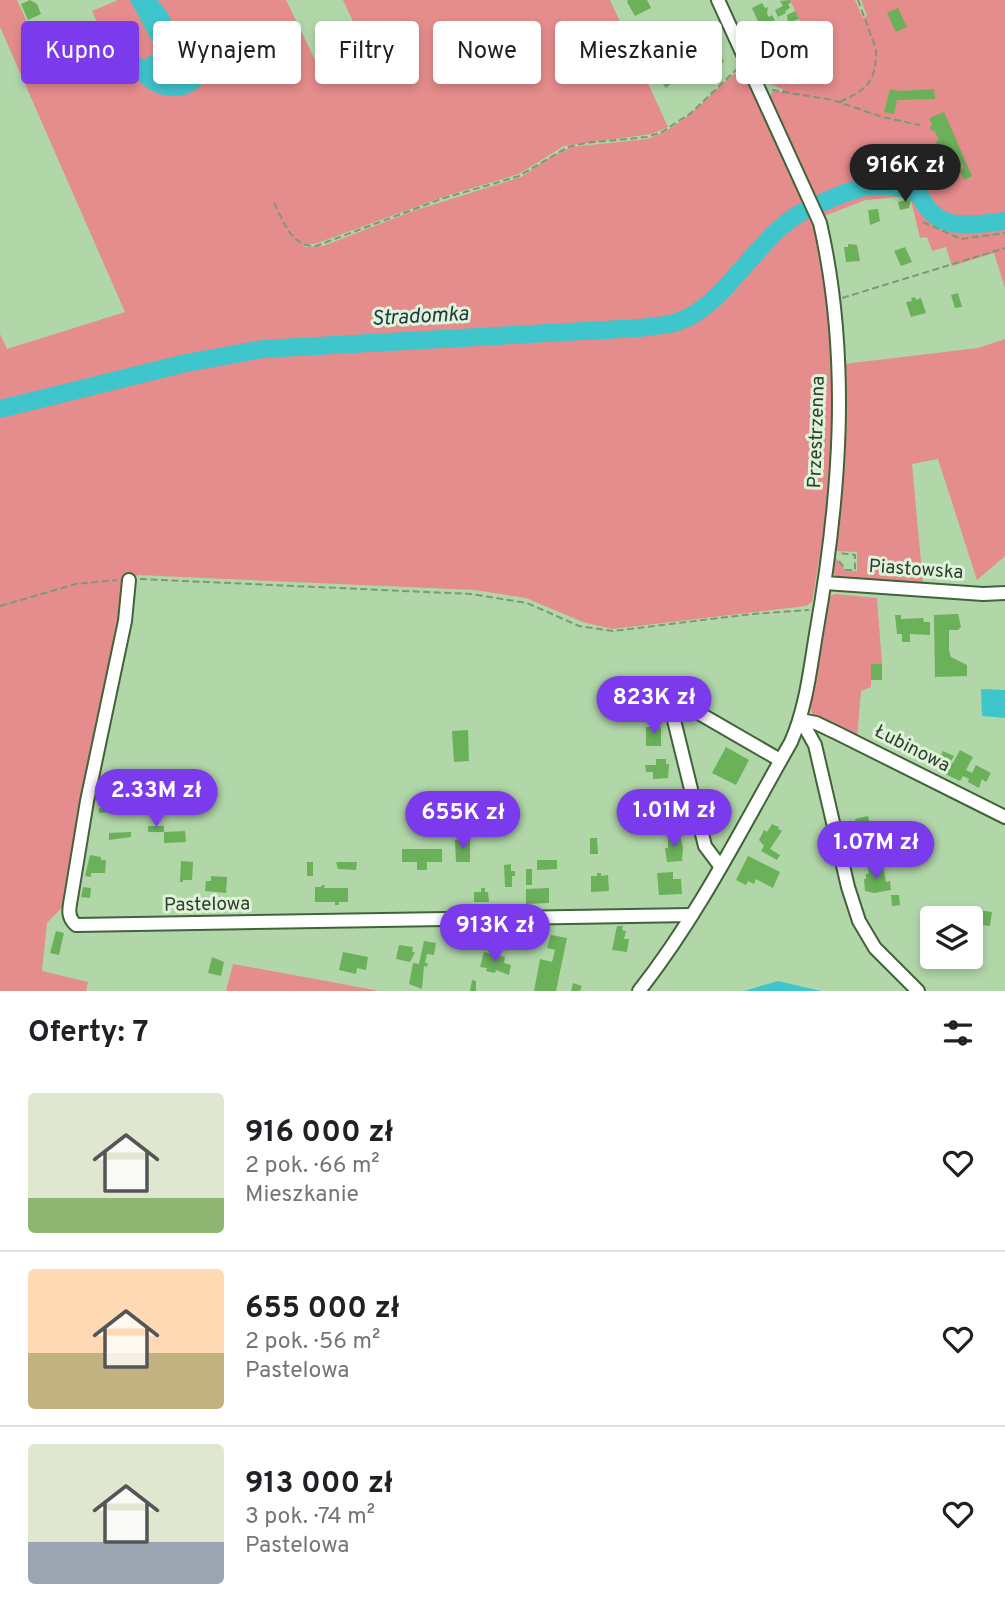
<!DOCTYPE html>
<html lang="pl">
<head>
<meta charset="utf-8">
<style>
	:root { --surface:#fff; --page:#f6f6f6; --text:#202124; --muted:#757577; --line:#e0e0e0; --accent:#7c3aed }
	body { margin:0; font-family:Overpass,sans-serif; background:var(--page); color:var(--text); height:100vh; display:flex; flex-direction:column; font-size:26px; white-space:nowrap }
	* { box-sizing:border-box; margin:0 }
	p { font-size:23px; color:var(--muted) }
	.icon { flex:none; width:38px; height:38px; fill:none; stroke:currentColor; stroke-width:2; stroke-linecap:round; stroke-linejoin:round }
	.map { position:relative; height:991px; overflow:hidden }
	.side { display:flex; flex-direction:column; background:var(--surface); flex:1 }
	.side>* { flex:none }
	.banner { position:absolute; left:21px; top:21px; width:964px; height:63px; display:flex; gap:14px }
	.fabs { position:absolute; left:920px; top:906px; display:grid; gap:14px }
	.fabs a { display:grid; place-items:center; width:63px; height:63px; border-radius:7px; background:var(--surface); box-shadow:0 4px 10px #0003; font-size:35px }
	.price { position:absolute; translate:-50% -60px; padding:0 16px; border-radius:24px; background:var(--accent); color:#fff; font-size:23px; line-height:46px; filter:drop-shadow(0 2px 4px #0008) }
	.price::after { content:''; position:absolute; left:50%; top:42px; width:21px; height:16px; margin-left:-10px; background:inherit; clip-path:polygon(0 0,100% 0,50% 100%) }
	.price.current { background:#222; color:#fff }
	ul { padding:0; list-style:none }
	li { display:flex; align-items:center; gap:21px; height:175px; padding:0 28px }
	li+li { border-top:2px solid var(--line) }
	li span { display:grid; place-items:center; flex:none; width:196px; height:140px; border-radius:7px; color:#555 }
	li>.icon { margin-inline-start:auto }
	span .icon { width:84px; height:84px; fill:#fffc; stroke-width:1 }
	li b { font-size:30px }
	h2 { display:flex; justify-content:space-between; align-items:center; height:84px; padding:0 28px; font-size:30px }
	.tag { padding:0 24px; border-radius:7px; background:var(--surface); box-shadow:0 4px 10px #0003; font-size:24px; line-height:63px }
	.tag.current { background:var(--accent); color:#fff }
	.map>svg:first-child { display:block }
	.green { fill:#e58c8c }
	.water { fill:#3fc5cc }
	.lines { fill:none; stroke-linecap:round; stroke-linejoin:round }
	.river { stroke:#3fc5cc; stroke-width:18 }
	.building { fill:#6ab15a }
	.minor-casing { stroke:#41633a; stroke-width:16 }
	.path { stroke:#7c9976; stroke-width:2; stroke-dasharray:7 3.5; stroke-linecap:butt }
	.minor { stroke:#fff; stroke-width:12 }
	.labels { text-anchor:middle; dominant-baseline:central; stroke-width:6; stroke-linejoin:round; paint-order:stroke }
	.street-label { font-size:19px; fill:#2f3f2c; stroke:#dff2da }
	.water-label { font-size:21px; font-style:italic; fill:#1e3a3c; stroke:#dff2da }
</style>
</head>
<body>
<div class="map">
<svg width="1005" height="991" viewBox="0 0 1005 991">
	<rect width="100%" height="100%" fill="#b1d7a9"/>
	<g class="green">
		<path d="M0 0H17L54 81 92 63 85 46 104 37 92 11 118 0H286L319 68 366 49 343 0H610L668 127 652 134 564 146 519 174 446 196 315 244H306L305 247 323 246 413 211 521 177 549 158 571 147 647 139C684 127 705 98 734 74L745 73 792 173 817 235 822 258 834 373 835 404 826 518 812 602 806 606 612 629 583 622 526 598 475 590 138 575 129 580 71 898 47 923 42 971 88 982 86 991H0V334L7 349 125 312 0 27Z"/>
		<polygon points="790,0 855,0 863,18 867,16 861,0 1005,0 1005,288 994,253 952,266 946,247 932,251 927,237 920,238 910,196 866,200 824,216 769,99 772,92 782,92 783,89 763,82 749,55 823,72"/>
		<path d="M1005 339V556L977 580 938 459 912 464 923 584 842 579C832 575 831 570 831 559L835 557 846 571H857V552L836 551 833 547 845 438 844 364 978 348Z"/>
		<polygon points="835,594 877,598 882,664 871,664 871,687 861,691 857,738 813,715 808,702 827,598"/>
		<polygon points="233,964 369,989 379,991 226,991"/>
	</g>
	<g class="water">
		<path d="M130 0H157C166 10 174 20 175 34L163 43 152 41Z"/>
		<path d="M170 44C195 49 196 58 205 80 185 110 135 95 129 61L134 55 145 60 154 52Z"/>
		<polygon points="981,689 1005,690 1005,718 982,716"/>
		<polygon points="778,981 821,991 744,991"/>
	</g>
	<g class="lines">
		<g class="river">
			<path d="M813 207C850 189 881 176 920 195 936 233 970 225 1005 221"/>
			<path d="M0 409 186 363 263 349 640 328C652 326 665 326 677 322 726 307 758 233 806 210"/>
		</g>
	</g>
	<g class="building">
		<polygon points="30,0 37,4 41,14 28,20 21,4"/>
		<polygon points="628,0 647,0 651,8 635,16 627,2"/>
		<polygon points="790,0 791,3 788,4 790,8 785,11 786,13 778,17 775,10 783,6 780,1"/>
		<polygon points="762,3 765,8 768,7 767,14 769,17 772,15 775,20 771,22 773,25 762,30 752,8"/>
		<polygon points="898,8 907,27 896,32 887,13"/>
		<polygon points="795,11 799,19 788,23 787,15"/>
		<polygon points="641,24 651,46 640,51 630,29"/>
		<polygon points="801,30 805,40 802,42 800,38 794,41 790,34"/>
		<polygon points="691,40 695,48 687,51 690,57 683,61 676,47"/>
		<polygon points="48,41 56,58 47,62 39,45"/>
		<polygon points="718,48 724,62 709,69 706,62 700,65 698,58"/>
		<polygon points="674,64 683,74 666,88 657,77"/>
		<polygon points="890,89 899,91 934,89 935,99 897,100 894,114 884,112"/>
		<polygon points="944,112 972,176 964,180 959,170 964,168 962,163 961,166 952,170 948,161 946,162 943,156 946,155 943,148 939,149 935,142 939,140 934,130 932,131 930,127 932,125 929,118"/>
		<polygon points="911,199 909,208 900,210 898,202"/>
		<polygon points="878,209 880,221 870,225 868,210"/>
		<polygon points="848,244 857,245 860,261 846,262 844,247 848,247"/>
		<polygon points="905,247 912,262 901,266 894,251"/>
		<polygon points="958,293 962,307 955,308 951,295"/>
		<polygon points="915,297 916,300 921,298 926,313 911,317 906,302 912,301 911,298"/>
		<polygon points="958,614 961,627 958,630 949,630 949,650 951,657 967,665 967,676 935,677 934,615"/>
		<polygon points="895,615 901,615 901,619 923,618 924,622 930,622 930,635 910,634 910,642 902,642 902,634 897,634"/>
		<rect x="871" y="664" width="11" height="16"/>
		<rect x="646" y="727" width="15" height="19"/>
		<polygon points="468,730 469,761 454,762 452,731"/>
		<polygon points="726,747 749,760 736,785 712,773"/>
		<polygon points="960,750 973,757 966,770 972,773 976,765 991,773 986,782 982,779 979,788 968,782 969,779 963,776 960,781 941,772 946,764 939,760 943,751 954,756 950,762 953,763"/>
		<polygon points="656,759 666,759 666,764 669,764 668,778 653,779 653,772 646,772 645,765 656,765"/>
		<polygon points="117,801 117,806 105,806 105,802"/>
		<polygon points="99,808 113,808 114,812 99,813"/>
		<polygon points="150,808 160,808 160,817 151,817"/>
		<polygon points="661,813 662,827 649,827 648,814"/>
		<polygon points="868,816 872,833 859,836 855,819"/>
		<polygon points="772,824 779,827 778,829 782,831 770,849 780,855 777,860 761,851 764,846 759,840 764,830 767,832"/>
		<rect x="148" y="826" width="16" height="6"/>
		<polygon points="185,831 186,842 164,843 164,832"/>
		<polygon points="131,832 131,837 109,840 109,833"/>
		<polygon points="668,836 680,836 683,848 682,861 667,862 665,848 668,848"/>
		<polygon points="590,838 597,838 598,854 590,854"/>
		<polygon points="455,840 470,840 470,862 456,862"/>
		<polygon points="402,849 442,849 442,862 427,862 427,870 417,870 417,862 402,862"/>
		<polygon points="90,855 101,857 101,860 106,860 105,873 91,873 91,877 85,876"/>
		<polygon points="748,856 780,872 773,888 756,879 754,884 748,881 746,885 736,880"/>
		<polygon points="537,860 557,860 557,869 537,870"/>
		<polygon points="181,861 193,862 192,880 183,880 183,882 180,882"/>
		<rect x="307" y="862" width="6" height="14"/>
		<polygon points="336,862 357,862 356,870 338,869"/>
		<polygon points="511,864 511,871 515,871 515,876 512,876 512,887 505,887 504,865"/>
		<polygon points="883,866 886,882 890,881 891,890 874,893 865,891 864,879 866,879 866,874 869,874 868,867"/>
		<rect x="526" y="869" width="6" height="16"/>
		<polygon points="673,872 673,879 681,879 682,894 659,895 657,873"/>
		<polygon points="597,873 601,873 601,876 608,875 609,891 591,892 591,876 597,876"/>
		<polygon points="211,876 227,877 226,893 205,891 206,881 211,881"/>
		<polygon points="322,885 325,885 324,888 348,888 348,902 339,902 339,905 335,905 335,902 315,902 315,887 321,887"/>
		<polygon points="83,887 91,888 90,898 81,897"/>
		<polygon points="481,888 485,888 485,892 488,892 489,902 474,902 474,892 481,892"/>
		<polygon points="549,888 549,903 526,904 526,889"/>
		<polygon points="891,895 899,895 900,905 892,906"/>
		<polygon points="978,910 992,912 990,926 976,924"/>
		<polygon points="617,926 623,926 622,930 626,931 624,939 629,939 627,952 612,950"/>
		<polygon points="56,931 64,933 59,955 50,953"/>
		<polygon points="551,935 567,938 556,991 534,991 540,959 552,962 555,950 547,948"/>
		<polygon points="424,941 436,943 434,955 427,954 425,963 428,963 427,967 424,966 422,989 409,984 413,963 419,964"/>
		<polygon points="399,945 413,947 412,952 415,952 410,962 396,959"/>
		<polygon points="343,952 368,957 366,970 357,968 356,974 339,970"/>
		<polygon points="484,952 505,957 504,963 511,965 509,975 496,970 495,973 486,971 487,968 480,967"/>
		<polygon points="212,957 224,962 221,976 208,973"/>
		<polygon points="472,980 476,981 476,991 470,991"/>
		<polygon points="573,983 582,986 580,991 571,991"/>
	</g>
	<g class="lines">
		<g class="minor-casing">
			<g id="minor">
				<path d="M129 580 125 621 87 801 71 898C69 909 67 917 76 925L692 915"/>
				<polyline points="825,583 983,594 1005,593"/>
				<polyline points="671,708 705,846 720,866"/>
				<polyline points="690,708 780,760"/>
				<polyline points="801,720 815,745 848,887 859,921 875,948 918,991"/>
				<polyline points="801,720 816,723 837,733 1005,817"/>
				<path d="M639 991C699 915 743 826 791 742 806 708 810 670 816 634 840 498 851 359 820 223L718 0"/>
			</g>
		</g>
		<g class="path">
			<polyline points="772,90 833,100 882,117 920,125"/>
			<path d="M840 102C868 88 876 83 876 49L858 0"/>
			<path d="M274 203C284 222 291 247 316 246L441 199 519 176 568 147 586 143 647 137 662 132 691 113 737 69"/>
			<polyline points="923,222 961,239 1005,233"/>
			<polyline points="842,298 1005,248"/>
			<polyline points="839,561 846,570 855,570 855,555 840,553"/>
			<polyline points="140,579 471,594 527,603 579,626 613,631 752,614 809,610"/>
			<polyline points="0,606 76,584 117,580"/>
		</g>
		<use href="#minor" class="minor"/>
	</g>
	<g class="labels">
		<g class="street-label">
			<text transform="translate(817 432) rotate(-88)">Przestrzenna</text>
			<text transform="translate(916 570) rotate(4)">Piastowska</text>
			<text transform="translate(912 749) rotate(27)">Łubinowa</text>
			<text transform="translate(207 905) rotate(-1)">Pastelowa</text>
		</g>
		<g class="water-label">
			<text transform="translate(420 317) rotate(-3)">Stradomka</text>
		</g>
	</g>
</svg>
<div class="fabs">
<a><svg class="icon" aria-label="layers" viewBox="0 0 24 24"><path d="M12 4l9 5-9 5-9-5zM3 14l9 5 9-5"/></svg></a>
</div>
<b class="price current" style="left:905px;top:204px">916K zł</b>
<b class="price" style="left:654px;top:736px">823K zł</b>
<b class="price" style="left:156px;top:829px">2.33M zł</b>
<b class="price" style="left:674px;top:849px">1.01M zł</b>
<b class="price" style="left:463px;top:851px">655K zł</b>
<b class="price" style="left:876px;top:881px">1.07M zł</b>
<b class="price" style="left:495px;top:964px">913K zł</b>
<div class="banner">
<a class="tag current">Kupno</a>
<a class="tag">Wynajem</a>
<a class="tag">Filtry</a>
<a class="tag">Nowe</a>
<a class="tag">Mieszkanie</a>
<a class="tag">Dom</a>
</div>
</div>
<section class="side">
<h2>Oferty: 7<svg class="icon" aria-label="filters" viewBox="0 0 24 24"><path d="M4 7h16M4 17h16"/><circle cx="9" cy="7" r="2"/><circle cx="15" cy="17" r="2"/></svg></h2>
<ul>
<li><span style="background:linear-gradient(#dfe7d0 75%,#8fb573 0)"><svg class="icon" aria-label="home" viewBox="0 0 24 24"><path d="M3 11l9-7 9 7M6 9v11h12V9"/></svg></span><div><b>916 000 zł</b><p>2 pok. · 66 m²</p><p>Mieszkanie</p></div><svg class="icon" aria-label="heart" viewBox="0 0 24 24"><path d="M12 20l-8-8c-3-5 5-10 8-4 3-6 11-1 8 4z"/></svg></li>
<li><span style="background:linear-gradient(#ffd9b3 60%,#c2b280 0)"><svg class="icon" aria-label="home" viewBox="0 0 24 24"><path d="M3 11l9-7 9 7M6 9v11h12V9"/></svg></span><div><b>655 000 zł</b><p>2 pok. · 56 m²</p><p>Pastelowa</p></div><svg class="icon" aria-label="heart" viewBox="0 0 24 24"><path d="M12 20l-8-8c-3-5 5-10 8-4 3-6 11-1 8 4z"/></svg></li>
<li><span style="background:linear-gradient(#dfe7d0 70%,#9aa5b1 0)"><svg class="icon" aria-label="home" viewBox="0 0 24 24"><path d="M3 11l9-7 9 7M6 9v11h12V9"/></svg></span><div><b>913 000 zł</b><p>3 pok. · 74 m²</p><p>Pastelowa</p></div><svg class="icon" aria-label="heart" viewBox="0 0 24 24"><path d="M12 20l-8-8c-3-5 5-10 8-4 3-6 11-1 8 4z"/></svg></li>
</ul>
</section>
</body>
</html>
